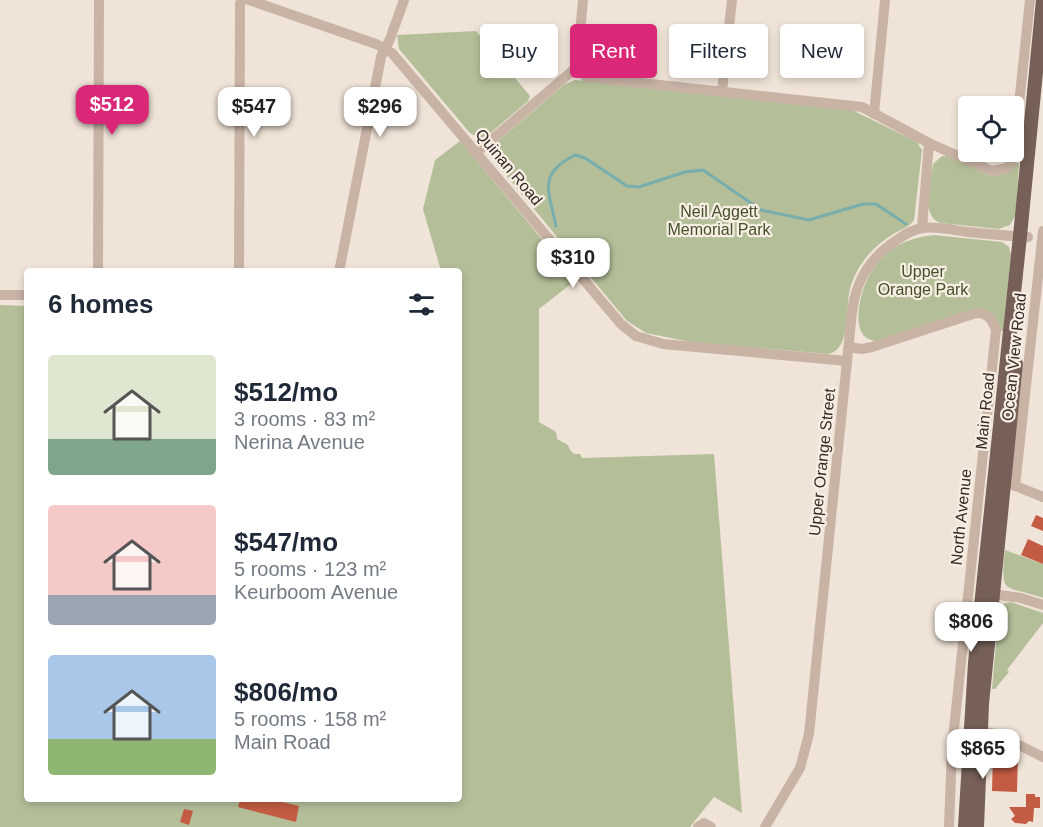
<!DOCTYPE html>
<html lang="en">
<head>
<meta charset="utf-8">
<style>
	:root { --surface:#fff; --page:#f2f2f3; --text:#1f2937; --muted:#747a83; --accent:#db2777 }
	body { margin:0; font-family:Helvetica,sans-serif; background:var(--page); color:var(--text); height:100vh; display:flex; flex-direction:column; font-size:22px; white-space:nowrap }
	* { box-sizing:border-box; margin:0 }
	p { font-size:20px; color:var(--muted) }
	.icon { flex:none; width:33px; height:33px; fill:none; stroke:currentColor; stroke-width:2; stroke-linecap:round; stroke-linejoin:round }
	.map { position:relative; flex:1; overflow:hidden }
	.side { position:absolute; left:24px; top:268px; width:438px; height:534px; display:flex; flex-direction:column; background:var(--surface); border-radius:6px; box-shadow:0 3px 9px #0003 }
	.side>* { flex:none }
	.banner { position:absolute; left:480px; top:24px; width:472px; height:54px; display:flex; gap:12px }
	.tools { position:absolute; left:958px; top:96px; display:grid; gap:12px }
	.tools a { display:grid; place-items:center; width:66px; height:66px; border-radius:6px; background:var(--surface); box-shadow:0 3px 9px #0003; font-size:30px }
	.price { position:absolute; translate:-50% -51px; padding:0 14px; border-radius:12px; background:#fff; color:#222; font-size:20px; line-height:39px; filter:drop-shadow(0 2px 3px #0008) }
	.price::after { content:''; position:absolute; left:50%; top:36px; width:18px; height:14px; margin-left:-9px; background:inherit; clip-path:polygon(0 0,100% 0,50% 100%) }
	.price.selected { background:var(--accent); color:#fff }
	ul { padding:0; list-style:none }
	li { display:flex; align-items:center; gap:18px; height:150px; padding:0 24px }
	li span { display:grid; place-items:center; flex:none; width:168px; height:120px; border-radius:6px; color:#555 }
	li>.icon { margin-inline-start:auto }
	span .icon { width:72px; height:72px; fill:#fffc; stroke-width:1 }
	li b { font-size:26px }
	h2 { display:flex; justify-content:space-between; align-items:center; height:72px; padding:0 24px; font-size:26px }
	.pill { padding:0 21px; border-radius:6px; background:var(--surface); box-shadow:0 3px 9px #0003; font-size:21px; line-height:54px }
	.pill.selected { background:var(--accent); color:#fff }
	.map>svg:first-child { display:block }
	.green { fill:#b4bf99 }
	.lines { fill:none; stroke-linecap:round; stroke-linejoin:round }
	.stream { stroke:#78adad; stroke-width:3 }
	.building { fill:#c45c43 }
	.minor { stroke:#c8b3a5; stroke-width:10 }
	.major { stroke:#766057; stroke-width:14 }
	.labels { text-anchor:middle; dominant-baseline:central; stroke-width:4.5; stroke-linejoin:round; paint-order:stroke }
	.street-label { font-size:16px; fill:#342a26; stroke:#f8eee4 }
	.park-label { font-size:16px; fill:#45512a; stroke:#f8eee4 }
</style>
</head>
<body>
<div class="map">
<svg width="1043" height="827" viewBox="0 0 1043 827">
	<rect width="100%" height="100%" fill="#f0e4d8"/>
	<g class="green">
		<polygon points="476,31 530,96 528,101 487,136 479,138 470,133 399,49 397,35"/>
		<path d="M575 80 850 109 917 142 922 150 914 220C909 227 902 229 895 233 874 245 859 262 851 285 844 306 853 349 828 354L691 342 646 333 627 321 490 156 492 146 565 84Z"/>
		<polygon points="460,141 576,280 539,309 539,422 556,432 557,439 568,445 570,450 574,454 580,454 582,458 714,454 742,813 714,797 690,827 0,827 0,305 27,306 27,800 459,800 459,272 441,271 423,209 435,160"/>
		<path d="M942 156H948L991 176 1006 173 1019 162 1016 215 1010 225 999 229 940 223C920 215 931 181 933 164Z"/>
		<path d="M934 235 1002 242 1009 247 1011 255 1003 331H1000L978 308 879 341C848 342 859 297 867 280 871 271 876 264 883 257 897 243 914 237 934 235Z"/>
		<path d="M1005 550 1043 564V598C1004 584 1000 597 1005 550Z"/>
		<polygon points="1011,602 1043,613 1043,623 1007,670 1009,672 995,689 992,689 999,607 1006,603"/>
	</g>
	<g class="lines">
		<path class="stream" d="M556 226C549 191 537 174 575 155L585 158 627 186 639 187 685 172 703 170 761 210 809 220 863 204H876L906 224"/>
	</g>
	<g class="building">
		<polygon points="1036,515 1043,518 1043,531 1031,526"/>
		<polygon points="1028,539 1043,546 1043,564 1021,555"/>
		<polygon points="993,754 1018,754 1017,792 992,791"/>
		<polygon points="1026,794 1035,794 1035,797 1040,797 1040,808 1034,808 1033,822 1029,821 1026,824 1015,823 1011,819 1015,816 1009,807 1026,807"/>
		<polygon points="240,800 283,800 282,802 299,806 296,822 238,807"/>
		<polygon points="184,809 193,811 189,825 180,822"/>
	</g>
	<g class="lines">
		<g class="minor">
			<polyline points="249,0 376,44 392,53 621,324 636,336 663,344 847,361"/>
			<polyline points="577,67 586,77 862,107 929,143 992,171 1007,168 1012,162 1014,152"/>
			<polyline points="577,67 583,0"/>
			<polyline points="722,91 732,0"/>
			<polyline points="874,114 885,0"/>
			<polyline points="1014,151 1030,0"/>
			<polyline points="477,152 577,67"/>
			<polyline points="922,228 929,143"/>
			<polyline points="98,272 99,0"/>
			<polyline points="239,272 240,4 242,0"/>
			<polyline points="339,272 381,57 390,39 404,0"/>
			<polyline points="0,295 27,295"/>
			<path d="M849 347 862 349 872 347 976 313C987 313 992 319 996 330L952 748 949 827"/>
			<polyline points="1011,484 1043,497"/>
			<polyline points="1015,486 1043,231"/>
			<polyline points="985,593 1021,598 1043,605"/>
			<polyline points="981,731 999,735 1043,757"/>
			<polyline points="698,827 704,823 711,827"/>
			<path d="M765 827 800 768 809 734 852 312C856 280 870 257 897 240 905 234 912 230 922 228 937 226 953 230 968 232 988 234 1008 236 1028 237"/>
		</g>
		<g class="major">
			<polyline points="965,827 975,663 1020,236 1043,0"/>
			<polyline points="977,827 982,704 1016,364"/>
		</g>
	</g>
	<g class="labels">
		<g class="street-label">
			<text transform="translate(509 167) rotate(50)">Quinan Road</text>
			<text transform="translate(1014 357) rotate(-84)">Ocean View Road</text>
			<text transform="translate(985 411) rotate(-84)">Main Road</text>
			<text transform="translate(822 462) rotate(-84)">Upper Orange Street</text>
			<text transform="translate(961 517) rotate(-84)">North Avenue</text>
		</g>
		<g class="park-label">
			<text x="719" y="211">Neil Aggett<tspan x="719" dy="18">Memorial Park</tspan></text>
			<text x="923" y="271">Upper<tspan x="923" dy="18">Orange Park</tspan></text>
		</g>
	</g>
</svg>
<div class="tools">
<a><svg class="icon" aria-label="locate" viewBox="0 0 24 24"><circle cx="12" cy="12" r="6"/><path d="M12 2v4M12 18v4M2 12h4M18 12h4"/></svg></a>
</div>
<b class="price selected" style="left:112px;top:136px">$512</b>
<b class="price" style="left:254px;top:138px">$547</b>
<b class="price" style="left:380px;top:138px">$296</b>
<b class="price" style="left:573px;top:289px">$310</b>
<b class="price" style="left:971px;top:653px">$806</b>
<b class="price" style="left:983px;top:780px">$865</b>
<div class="banner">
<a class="pill">Buy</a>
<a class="pill selected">Rent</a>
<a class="pill">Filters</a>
<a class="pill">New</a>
</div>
<section class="side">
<h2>6 homes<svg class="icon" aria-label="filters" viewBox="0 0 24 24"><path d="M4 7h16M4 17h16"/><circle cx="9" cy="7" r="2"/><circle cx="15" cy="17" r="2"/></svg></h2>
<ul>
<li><span style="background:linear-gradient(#dfe7d0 70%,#7fa58c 0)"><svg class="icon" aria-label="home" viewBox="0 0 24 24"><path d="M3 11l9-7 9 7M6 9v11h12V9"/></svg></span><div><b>$512/mo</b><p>3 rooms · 83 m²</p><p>Nerina Avenue</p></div></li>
<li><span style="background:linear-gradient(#f6c9c9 75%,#9aa5b1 0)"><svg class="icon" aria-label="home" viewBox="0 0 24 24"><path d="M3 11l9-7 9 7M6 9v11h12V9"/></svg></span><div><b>$547/mo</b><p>5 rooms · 123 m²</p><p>Keurboom Avenue</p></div></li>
<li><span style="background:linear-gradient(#a9c7e8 70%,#8fb573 0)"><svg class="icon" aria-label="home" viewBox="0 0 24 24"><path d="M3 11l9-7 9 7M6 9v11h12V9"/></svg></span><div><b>$806/mo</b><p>5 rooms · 158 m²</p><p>Main Road</p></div></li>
</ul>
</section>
</div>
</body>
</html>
